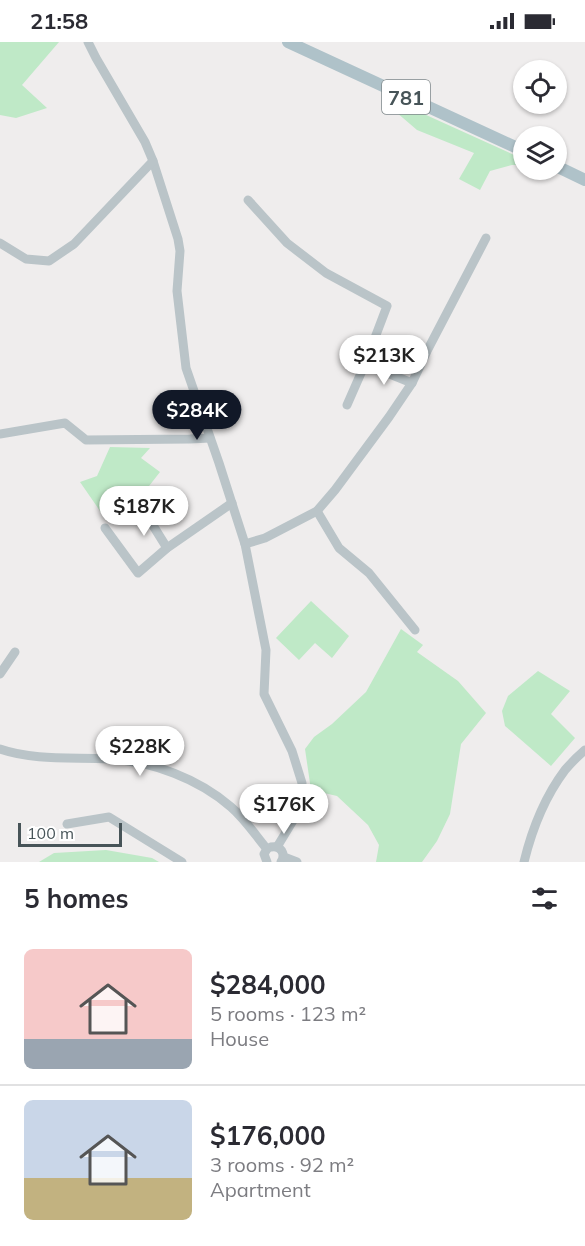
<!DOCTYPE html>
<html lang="en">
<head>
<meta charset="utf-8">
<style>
	:root { --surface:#fff; --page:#f7f7f7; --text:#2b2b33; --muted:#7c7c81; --line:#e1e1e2; --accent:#111827 }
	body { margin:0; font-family:Mulish,sans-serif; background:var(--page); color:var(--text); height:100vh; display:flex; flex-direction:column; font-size:22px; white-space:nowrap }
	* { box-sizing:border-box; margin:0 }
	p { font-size:20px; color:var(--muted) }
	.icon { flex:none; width:33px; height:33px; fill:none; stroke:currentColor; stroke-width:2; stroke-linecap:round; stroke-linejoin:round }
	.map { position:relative; height:820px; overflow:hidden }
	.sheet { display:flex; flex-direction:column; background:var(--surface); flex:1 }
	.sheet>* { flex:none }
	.controls { position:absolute; left:513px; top:18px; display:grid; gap:12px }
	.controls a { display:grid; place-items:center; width:54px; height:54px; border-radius:50%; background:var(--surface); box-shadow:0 2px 4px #0004; font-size:30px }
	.scale { position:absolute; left:18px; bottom:15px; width:104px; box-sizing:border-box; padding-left:6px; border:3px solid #475458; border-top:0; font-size:16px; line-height:21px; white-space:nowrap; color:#475458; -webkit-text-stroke:4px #fff; paint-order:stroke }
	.price { position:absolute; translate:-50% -51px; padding:0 14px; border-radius:21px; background:#fff; color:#222; font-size:20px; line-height:39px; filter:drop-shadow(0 2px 3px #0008) }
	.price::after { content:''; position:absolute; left:50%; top:36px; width:18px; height:14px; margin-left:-9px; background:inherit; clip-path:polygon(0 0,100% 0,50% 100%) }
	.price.selected { background:var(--accent); color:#fff }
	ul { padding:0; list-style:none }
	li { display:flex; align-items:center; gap:18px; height:150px; padding:0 24px }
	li+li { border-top:2px solid var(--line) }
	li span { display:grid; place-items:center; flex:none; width:168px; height:120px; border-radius:9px; color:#555 }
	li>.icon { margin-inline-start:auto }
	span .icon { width:72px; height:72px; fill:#fffc; stroke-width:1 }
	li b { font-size:26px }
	h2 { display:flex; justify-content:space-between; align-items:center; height:72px; padding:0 24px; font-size:26px }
	.status { display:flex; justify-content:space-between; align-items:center; height:42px; padding:0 30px; background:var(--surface); direction:ltr }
	.status svg { height:16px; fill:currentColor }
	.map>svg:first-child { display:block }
	.green { fill:#bfe9c7 }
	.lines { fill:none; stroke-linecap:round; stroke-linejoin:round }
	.minor { stroke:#bac4c8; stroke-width:9 }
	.major { stroke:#afc2c9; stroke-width:12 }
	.labels { text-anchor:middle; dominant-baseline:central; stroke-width:4.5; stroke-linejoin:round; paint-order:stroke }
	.shield { fill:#fff; stroke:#7e878a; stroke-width:1.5 }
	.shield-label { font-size:20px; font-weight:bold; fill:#475458 }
</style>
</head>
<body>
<div class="status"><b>21:58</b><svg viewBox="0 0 49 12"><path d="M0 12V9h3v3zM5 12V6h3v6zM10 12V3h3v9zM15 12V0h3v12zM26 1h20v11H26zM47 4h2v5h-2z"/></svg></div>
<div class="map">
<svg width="585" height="820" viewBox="0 0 585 820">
	<rect width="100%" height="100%" fill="#efeded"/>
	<g class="green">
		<polygon points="0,0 59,0 22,43 47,66 16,76 0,73"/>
		<polygon points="393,58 523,117 523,123 512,123 490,129 480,148 459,137 474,111 417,88 389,64"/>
		<polygon points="110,405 150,406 141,416 160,430 131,467 107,479 80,440 97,434"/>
		<polygon points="311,559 349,594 332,616 315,601 299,618 276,596"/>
		<polygon points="401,587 423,603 417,610 458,639 486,671 461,702 450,772 437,799 422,820 376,820 379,803 368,783 337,754 311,748 305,707 314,695 332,682 366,650"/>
		<polygon points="538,629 570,649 551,672 575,696 551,724 505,684 502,669 508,654"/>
		<polygon points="106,808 152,816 159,820 39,820 54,811"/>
	</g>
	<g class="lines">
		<g class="minor">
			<polyline points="88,0 96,16 145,100 153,119 178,197 180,209 177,249 186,326 219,421 245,502 266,608 264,652 292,709 302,741 301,755 294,777 277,805"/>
			<polyline points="248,158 287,201 326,231 387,264 365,322 347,363"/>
			<polyline points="0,201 26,217 49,219 74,202 153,119"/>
			<polyline points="365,322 412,341"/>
			<polyline points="0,392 65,381 86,398 190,397 210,396"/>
			<polyline points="144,469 167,506"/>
			<polyline points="317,469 339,506 369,531 415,588"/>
			<polyline points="105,486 138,531 167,506 232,461"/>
			<polyline points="245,502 265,496 317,469 335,448 389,375 412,341 427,309 486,196"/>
			<polyline points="0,632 15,610"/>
			<path d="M0 707C35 719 73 715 109 717 152 719 199 737 231 765 245 777 256 794 267 807"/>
			<polyline points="67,782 109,775 182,820"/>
			<path d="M271 805C281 803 286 812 281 820"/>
			<polyline points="284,815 297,820"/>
			<polyline points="267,820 264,812 267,807"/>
			<path d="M524 820C532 787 544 756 565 728 571 721 578 714 585 708"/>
		</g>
		<g class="major">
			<polyline points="288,0 524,109"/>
			<polyline points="556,124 585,138"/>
		</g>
	</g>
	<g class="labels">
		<rect class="shield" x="382" y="38" width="48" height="34" rx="4.5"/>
		<g class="shield-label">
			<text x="406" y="55">781</text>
		</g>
	</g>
</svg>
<div class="controls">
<a><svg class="icon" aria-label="locate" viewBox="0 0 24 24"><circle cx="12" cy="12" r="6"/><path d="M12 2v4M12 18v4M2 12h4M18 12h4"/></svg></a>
<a><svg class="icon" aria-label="layers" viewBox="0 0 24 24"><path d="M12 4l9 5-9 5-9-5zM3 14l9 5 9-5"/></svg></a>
</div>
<div class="scale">100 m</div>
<b class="price" style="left:384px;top:344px">$213K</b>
<b class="price selected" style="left:197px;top:399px">$284K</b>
<b class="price" style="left:144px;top:495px">$187K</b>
<b class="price" style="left:140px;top:735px">$228K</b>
<b class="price" style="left:284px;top:793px">$176K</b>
</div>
<section class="sheet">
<h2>5 homes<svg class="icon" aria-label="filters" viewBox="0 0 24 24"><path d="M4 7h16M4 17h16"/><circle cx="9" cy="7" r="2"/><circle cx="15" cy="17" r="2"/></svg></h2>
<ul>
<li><span style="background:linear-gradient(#f6c9c9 75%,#9aa5b1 0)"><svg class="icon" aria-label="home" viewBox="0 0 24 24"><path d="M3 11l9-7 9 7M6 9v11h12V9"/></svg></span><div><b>$284,000</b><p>5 rooms · 123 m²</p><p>House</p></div></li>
<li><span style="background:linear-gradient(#c9d6e8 65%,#c2b280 0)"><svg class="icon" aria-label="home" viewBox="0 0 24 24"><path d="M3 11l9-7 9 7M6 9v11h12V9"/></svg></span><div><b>$176,000</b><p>3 rooms · 92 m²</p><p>Apartment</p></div></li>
</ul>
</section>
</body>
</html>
